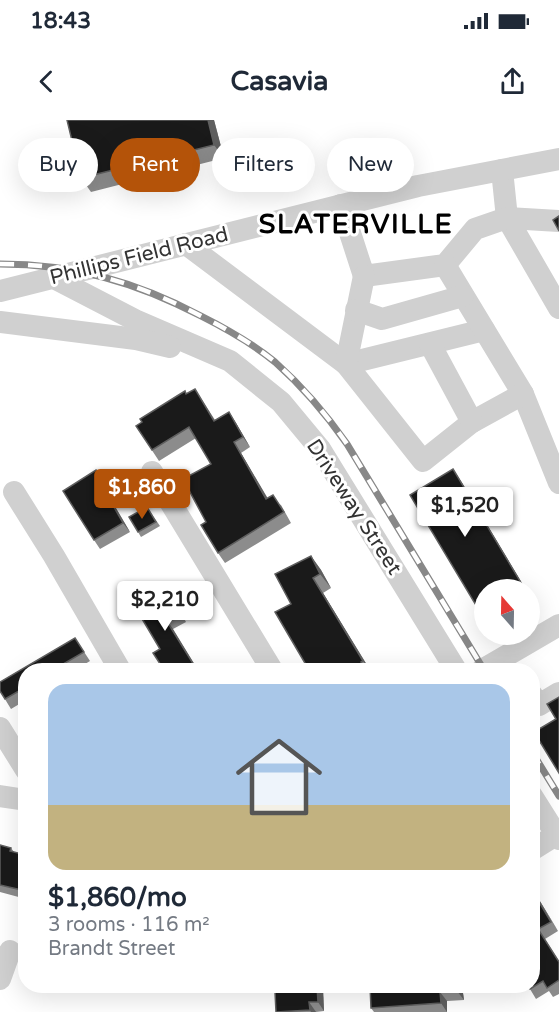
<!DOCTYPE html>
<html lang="en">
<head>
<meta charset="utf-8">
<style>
	:root { --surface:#fff; --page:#f2f2f3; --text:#1f2937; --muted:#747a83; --accent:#b45309 }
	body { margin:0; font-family:"Varela Round",sans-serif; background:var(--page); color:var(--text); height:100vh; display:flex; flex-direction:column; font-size:22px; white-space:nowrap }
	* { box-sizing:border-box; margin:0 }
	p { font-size:20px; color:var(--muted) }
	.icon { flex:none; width:33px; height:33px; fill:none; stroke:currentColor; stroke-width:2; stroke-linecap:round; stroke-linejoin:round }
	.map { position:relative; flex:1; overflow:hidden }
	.side { position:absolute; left:18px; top:543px; width:522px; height:330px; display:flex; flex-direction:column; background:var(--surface); border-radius:24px; box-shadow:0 6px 24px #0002 }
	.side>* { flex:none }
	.banner { position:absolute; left:18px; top:18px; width:524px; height:54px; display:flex; gap:12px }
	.needle { width:39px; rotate:340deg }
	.controls { position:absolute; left:474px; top:459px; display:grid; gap:12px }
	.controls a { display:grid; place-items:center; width:66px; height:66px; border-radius:50%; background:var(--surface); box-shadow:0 6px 24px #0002; font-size:30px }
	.price { position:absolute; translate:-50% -51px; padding:0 14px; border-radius:6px; background:#fff; color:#222; font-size:20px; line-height:39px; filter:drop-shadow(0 2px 3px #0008) }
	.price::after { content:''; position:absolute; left:50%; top:36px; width:18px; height:14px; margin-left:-9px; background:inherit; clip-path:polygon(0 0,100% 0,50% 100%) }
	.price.active { background:var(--accent); color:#fff }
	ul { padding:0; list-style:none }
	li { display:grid; align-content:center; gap:12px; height:318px; padding:0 30px }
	li span { display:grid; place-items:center; height:186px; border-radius:18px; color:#555 }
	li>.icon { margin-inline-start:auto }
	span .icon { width:108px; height:108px; fill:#fffc; stroke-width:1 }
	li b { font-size:26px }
	.tag { padding:0 21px; border-radius:27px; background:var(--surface); box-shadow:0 6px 24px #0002; font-size:21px; line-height:54px }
	.tag.active { background:var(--accent); color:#fff }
	.status { display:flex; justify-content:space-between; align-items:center; height:42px; padding:0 30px; background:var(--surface); direction:ltr }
	.status svg { height:16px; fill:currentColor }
	header { display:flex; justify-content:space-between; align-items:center; height:78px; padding:0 30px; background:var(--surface); font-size:27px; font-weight:800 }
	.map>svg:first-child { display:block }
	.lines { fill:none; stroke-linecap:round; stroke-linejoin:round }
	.minor { stroke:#d0d0d0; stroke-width:22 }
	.rail-casing { stroke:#888; stroke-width:7 }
	.rail { stroke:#fff; stroke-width:4.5; stroke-dasharray:14; stroke-linecap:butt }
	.wall { fill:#8c8c8c }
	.shaded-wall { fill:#5f5f5f }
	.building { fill:#1a1a1a; stroke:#5f5f5f; stroke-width:1.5 }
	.labels { text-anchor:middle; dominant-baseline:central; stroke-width:6; stroke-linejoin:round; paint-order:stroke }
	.street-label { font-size:21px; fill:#333; stroke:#fff }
	.district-label { font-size:27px; font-weight:bold; letter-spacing:1.5px; fill:#000; stroke:#fff }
</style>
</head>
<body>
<div class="status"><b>18:43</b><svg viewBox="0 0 49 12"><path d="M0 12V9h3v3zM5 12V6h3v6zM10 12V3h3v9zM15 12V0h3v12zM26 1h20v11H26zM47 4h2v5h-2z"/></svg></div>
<header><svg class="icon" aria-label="back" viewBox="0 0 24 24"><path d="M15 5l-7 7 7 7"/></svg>Casavia<svg class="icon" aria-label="share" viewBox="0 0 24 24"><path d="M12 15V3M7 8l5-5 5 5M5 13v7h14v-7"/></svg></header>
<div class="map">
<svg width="559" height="892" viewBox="0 0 559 892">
	<rect width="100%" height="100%" fill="#fff"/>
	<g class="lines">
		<g class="minor">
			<polyline points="502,50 507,98 559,188"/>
			<polyline points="341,85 364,156 445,145 475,109 507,98 559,101"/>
			<polyline points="186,124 346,244 484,210"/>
			<polyline points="445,145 523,274 559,363"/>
			<polyline points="364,156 346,244 423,341 472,302 523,274"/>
			<polyline points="52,157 135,200 230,241 281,282 320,329 456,550"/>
			<polyline points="0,171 418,66 559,39"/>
			<polyline points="356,190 382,199 463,176"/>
			<polyline points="0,202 136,219 170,227"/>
			<polyline points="430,224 472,302"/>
			<polyline points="152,352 272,550"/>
			<polyline points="14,372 54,436 120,550"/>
			<polyline points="482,550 559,505"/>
			<polyline points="532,575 539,585 559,573"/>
			<polyline points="0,608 26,650"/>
			<polyline points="0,676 26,680"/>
			<polyline points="532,676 559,719"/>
			<polyline points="532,730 556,715"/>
			<polyline points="0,859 10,831"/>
		</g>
		<g class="rail-casing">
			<g id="rail">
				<path d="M0 144C74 144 136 162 201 196 227 209 253 224 275 242 303 267 326 294 347 324L484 550"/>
				<polyline points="532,632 559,676"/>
			</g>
		</g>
		<use href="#rail" class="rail"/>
	</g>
	<g class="wall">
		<polygon points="67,0 214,0 224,38 91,72 81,58"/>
		<polygon points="195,269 215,300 229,292 236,303 250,327 241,333 267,378 281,385 291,403 225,443 218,433 206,402 211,344 196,318 159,341 136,306"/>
		<polygon points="453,349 462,363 526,470 484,470 484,498 480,492"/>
		<polygon points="96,350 113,376 110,378 130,412 100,429 94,420"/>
		<polygon points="147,387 160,406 141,417 138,412"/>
		<polygon points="311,436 321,450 331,468 323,473 370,550 309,550"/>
		<polygon points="172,479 186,502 173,509 160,529"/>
		<polygon points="75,518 90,541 75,550 26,550 26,580 11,589 0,571 0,562"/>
		<polygon points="0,725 11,728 14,732 26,735 26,779 0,772"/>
		<polygon points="532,768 558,811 545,819 559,841 559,874 553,877 549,871 536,879 530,869 532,866"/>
		<polygon points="370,866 471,866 471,873 463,873 464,880 447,881 447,892 374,892 371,888"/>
		<polygon points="323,869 324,891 316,892 276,892"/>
	</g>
	<g class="shaded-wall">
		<polygon points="208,0 214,0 224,38 214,25"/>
		<polygon points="229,292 236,303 250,327 243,317"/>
		<polygon points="234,322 241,333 274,389 266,379"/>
		<polygon points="453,349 462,363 526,470 523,466"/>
		<polygon points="103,368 110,378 130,412 123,403"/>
		<polygon points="311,436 321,450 331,468 320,454"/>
		<polygon points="313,458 323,473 370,550 363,541"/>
		<polygon points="165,469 172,479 186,502 179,492"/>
		<polygon points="166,500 173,509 198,550 197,550"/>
		<polygon points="532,768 558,811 532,770"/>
		<polygon points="317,866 320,866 323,869 324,891 318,882"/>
		<polygon points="457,866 463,873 464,880 457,871"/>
		<polygon points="466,866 471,866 471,873"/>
		<polygon points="440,872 447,881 447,892 441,883"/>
		<polygon points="309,882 316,892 311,892 310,890"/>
	</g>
	<g class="building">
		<polygon points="67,0 208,0 214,25 81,58"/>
		<polygon points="559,96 559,111 553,100"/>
		<polygon points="195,269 214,301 229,292 243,317 234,322 266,379 273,375 284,392 218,433 201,405 206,402 183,359 211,344 189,307 152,330 136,306 142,302 140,299 185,271 186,274"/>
		<polygon points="453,349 523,466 518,470 484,470 484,489 480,492 410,375"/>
		<polygon points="96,350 106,367 103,368 123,403 94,420 63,371"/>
		<polygon points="147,387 156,402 138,412 129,397"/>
		<polygon points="311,436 320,454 313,458 363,541 361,542 366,550 309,550 275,492 291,484 275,454"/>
		<polygon points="165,469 179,492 166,500 197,550 164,550 153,533 160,529 135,487"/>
		<polygon points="75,518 84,532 53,550 26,550 26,567 5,579 0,571 0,562"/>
		<polygon points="559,577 559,653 534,612 556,599 547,584"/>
		<polygon points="0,725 11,728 10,731 26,735 26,771 0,765"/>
		<polygon points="532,770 551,802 538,809 559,842 559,860 547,868 543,861 530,869 528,866 532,866"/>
		<polygon points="288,866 317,866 318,882 309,882 310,890 276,892 275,872 288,871"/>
		<polygon points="370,866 457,866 457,871 440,872 441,883 371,888"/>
	</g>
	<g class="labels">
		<g class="street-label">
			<text transform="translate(139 136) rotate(-14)">Phillips Field Road</text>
			<text transform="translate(354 387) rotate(57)">Driveway Street</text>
		</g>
		<g class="district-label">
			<text x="356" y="104">SLATERVILLE</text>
		</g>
	</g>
</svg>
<div class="controls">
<a><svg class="needle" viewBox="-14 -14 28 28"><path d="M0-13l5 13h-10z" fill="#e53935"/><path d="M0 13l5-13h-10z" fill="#747a83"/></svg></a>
</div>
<b class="price active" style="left:142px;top:400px">$1,860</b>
<b class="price" style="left:465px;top:418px">$1,520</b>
<b class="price" style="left:165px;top:512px">$2,210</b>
<div class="banner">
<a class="tag">Buy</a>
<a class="tag active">Rent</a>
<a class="tag">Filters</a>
<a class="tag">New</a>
</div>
<section class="side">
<ul>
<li><span style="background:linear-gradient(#a9c7e8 65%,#c2b280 0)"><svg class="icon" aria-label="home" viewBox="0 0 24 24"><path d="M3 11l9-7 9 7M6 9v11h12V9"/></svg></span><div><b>$1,860/mo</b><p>3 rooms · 116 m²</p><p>Brandt Street</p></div></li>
</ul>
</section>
</div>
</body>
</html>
